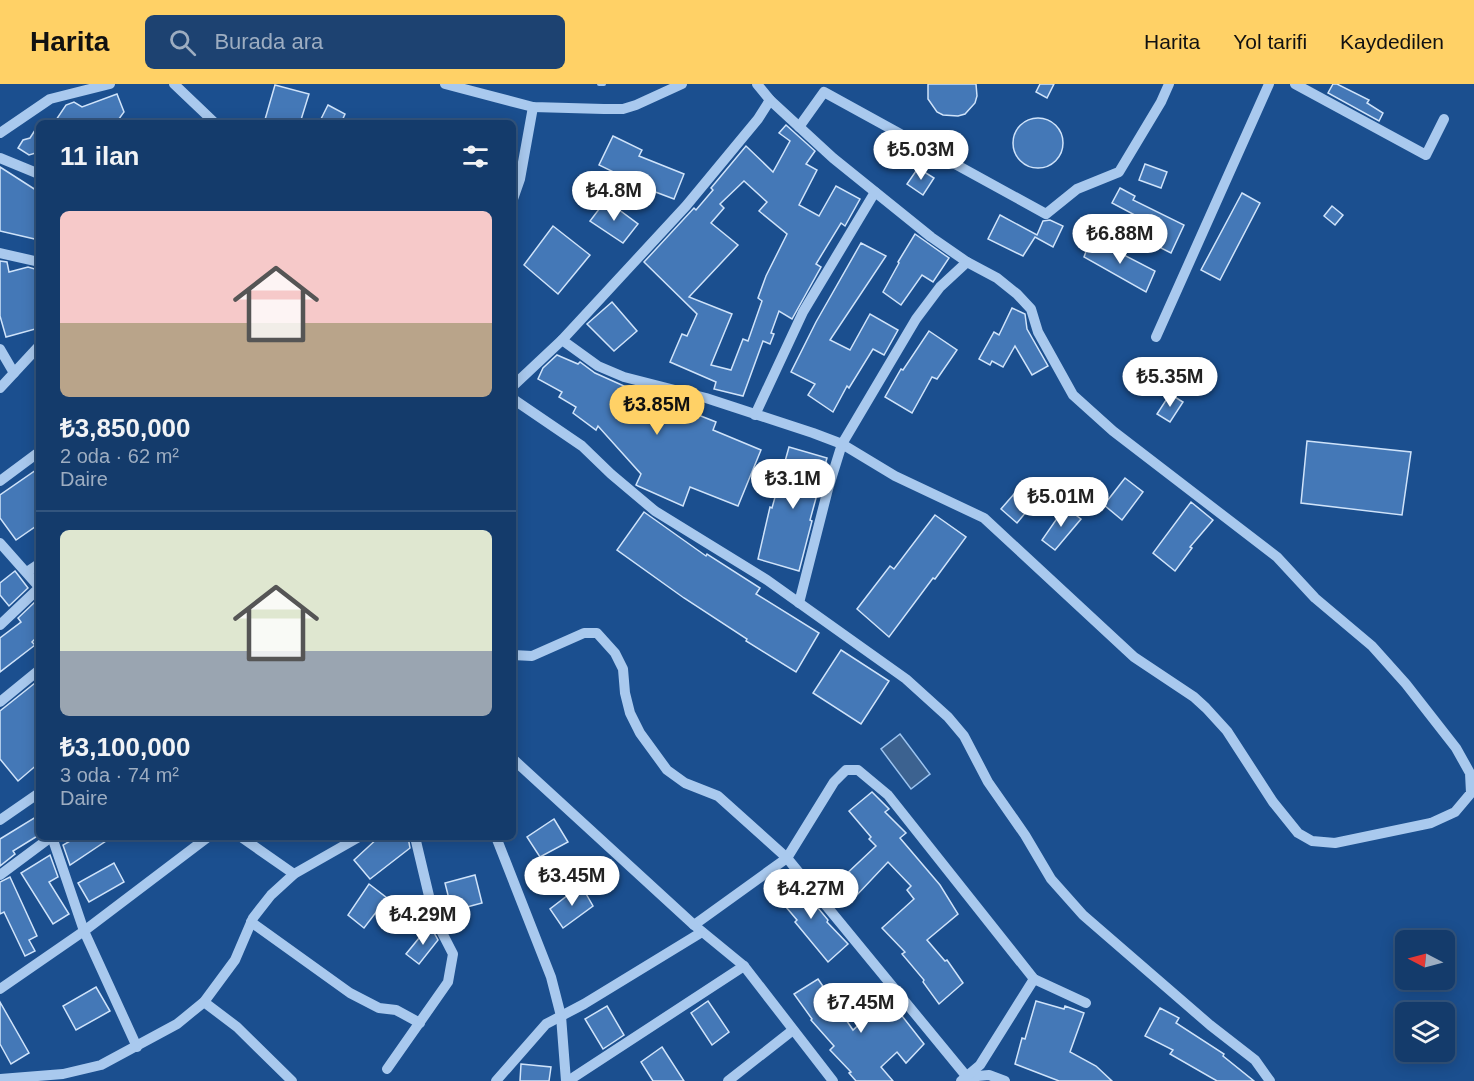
<!DOCTYPE html>
<html lang="tr">
<head>
<meta charset="utf-8">
<style>
	:root { --surface:#143b6b; --page:#1d4271; --text:#f1f3f6; --muted:#9dadc1; --line:#33557e; --accent:#ffd166 }
	body { margin:0; font-family:Arial,sans-serif; background:var(--page); color:var(--text); height:100vh; display:flex; flex-direction:column; font-size:22px; white-space:nowrap }
	* { box-sizing:border-box; margin:0 }
	p { font-size:20px; color:var(--muted) }
	.icon { flex:none; width:33px; height:33px; fill:none; stroke:currentColor; stroke-width:2; stroke-linecap:round; stroke-linejoin:round }
	.map { position:relative; flex:1; overflow:hidden }
	.details { position:absolute; left:36px; top:36px; width:480px; height:720px; display:flex; flex-direction:column; background:var(--surface); border-radius:9px; box-shadow:0 3px 15px #0003,0 0 0 2px var(--line) }
	.details>* { flex:none }
	.needle { width:39px; rotate:276deg }
	.fabs { position:absolute; left:1395px; top:846px; display:grid; gap:12px }
	.fabs a { display:grid; place-items:center; width:60px; height:60px; border-radius:9px; background:var(--surface); box-shadow:0 3px 15px #0003,0 0 0 2px var(--line); font-size:30px }
	.price { position:absolute; translate:-50% -51px; padding:0 14px; border-radius:21px; background:#fff; color:#222; font-size:20px; line-height:39px; filter:drop-shadow(0 2px 3px #0008) }
	.price::after { content:''; position:absolute; left:50%; top:36px; width:18px; height:14px; margin-left:-9px; background:inherit; clip-path:polygon(0 0,100% 0,50% 100%) }
	.price.current { background:var(--accent); color:#111 }
	ul { padding:0; list-style:none }
	li { display:grid; align-content:center; gap:12px; height:318px; padding:0 24px }
	li+li { border-top:2px solid var(--line) }
	li span { display:grid; place-items:center; height:186px; border-radius:9px; color:#555 }
	li>.icon { margin-inline-start:auto }
	span .icon { width:108px; height:108px; fill:#fffc; stroke-width:1 }
	li b { font-size:26px }
	h2 { display:flex; justify-content:space-between; align-items:center; height:72px; padding:0 24px; font-size:26px }
	header { display:flex; align-items:center; gap:36px; box-sizing:border-box; height:84px; padding:0 30px; background:var(--accent); color:#111 }
	header strong { font-size:28px }
	nav { display:flex; gap:33px; margin-inline-start:auto; font-size:21px }
	.search { width:420px; height:54px; background:var(--page); display:flex; align-items:center; gap:15px; box-sizing:border-box; padding:0 21px; border-radius:9px; color:var(--muted); font-size:22px }
	.map>svg:first-child { display:block }
	.water { fill:#3c6290; stroke:#9cc4f0; stroke-width:1.5 }
	.lines { fill:none; stroke-linecap:round; stroke-linejoin:round }
	.stream { stroke:#9cc4f0; stroke-width:4 }
	.building { fill:#4478b7; stroke:#cfe3fa; stroke-width:1.5; fill-rule:evenodd }
	.minor { stroke:#a9c9ee; stroke-width:10 }
</style>
</head>
<body>
<header>
<strong>Harita</strong>
<div class="search"><svg class="icon" aria-label="search" viewBox="0 0 24 24"><circle cx="10" cy="10" r="6"/><path d="M15 15l6 6"/></svg>Burada ara</div>
<nav><a>Harita</a><a>Yol tarifi</a><a>Kaydedilen</a></nav>
</header>
<div class="map">
<svg width="1474" height="997" viewBox="0 0 1474 997">
	<rect width="100%" height="100%" fill="#1b4f8f"/>
	<polygon class="water" points="900,650 930,690 911,705 881,665"/>
	<g class="lines">
		<polyline class="stream" points="599,0 604,0"/>
	</g>
	<g class="building">
		<polygon points="928,0 976,0 977,12 975,19 965,30 958,32 943,31 937,28 928,15"/>
		<polygon points="1040,0 1054,0 1047,14 1036,8"/>
		<polygon points="1333,0 1337,0 1369,16 1367,19 1383,29 1379,37 1328,9"/>
		<polygon points="275,1 309,10 300,39 264,39"/>
		<polygon points="117,10 124,28 116,39 54,39 66,21 74,18 82,23"/>
		<polygon points="328,21 345,30 341,39 319,39"/>
		<circle cx="1038" cy="59" r="25"/>
		<polygon points="39,40 39,68 29,71 18,64 23,56 30,54"/>
		<path d="M786 41 815 67 806 80 817 86 799 121 819 132 836 102 860 115 845 142 841 139 816 180 821 183 792 235 779 227 771 249 774 250 770 260 763 257 743 312 714 305 716 298 670 278 682 250 687 252 697 230 644 178 694 124 696 126 713 106 711 104 746 62 773 88 790 57 779 49ZM744 97 767 118 759 127 787 150 766 192 758 214 762 217 748 257 743 255 731 286 711 281 732 230 689 213 738 161 711 139 724 124 720 120Z"/>
		<polygon points="613,52 642,66 639,72 684,90 674,115 629,98 630,96 599,81"/>
		<polygon points="1145,80 1167,88 1161,104 1139,96"/>
		<polygon points="0,83 39,108 39,156 0,147"/>
		<polygon points="918,84 934,94 923,111 907,100"/>
		<polygon points="1120,104 1135,112 1133,116 1184,141 1171,169 1143,155 1150,139 1112,119"/>
		<polygon points="1242,109 1260,119 1220,196 1201,186"/>
		<polygon points="606,116 638,140 623,159 590,137"/>
		<polygon points="1332,122 1343,131 1335,141 1324,132"/>
		<polygon points="1000,131 1037,151 1043,137 1050,136 1063,142 1053,163 1035,153 1023,172 988,155"/>
		<polygon points="553,142 590,171 558,210 524,181"/>
		<polygon points="915,150 949,174 933,198 922,191 901,221 883,208 899,179 898,178"/>
		<polygon points="1091,154 1155,187 1146,208 1084,173"/>
		<polygon points="861,159 886,172 830,256 850,266 870,230 898,246 884,271 873,265 849,304 847,302 833,328 808,311 815,300 791,288 816,238"/>
		<polygon points="0,177 7,178 9,188 28,183 35,185 36,191 39,190 39,244 6,253 0,232"/>
		<polygon points="612,218 637,247 614,267 587,240"/>
		<polygon points="1012,224 1025,230 1027,245 1048,282 1032,291 1015,262 1003,283 992,277 990,281 979,275 994,248 999,251"/>
		<polygon points="929,247 957,266 937,295 932,293 912,329 885,313 901,285 903,286"/>
		<polygon points="557,271 578,280 580,278 595,289 635,307 636,304 658,309 664,313 663,317 716,338 713,346 761,366 738,422 690,403 683,422 638,402 636,401 641,390 598,342 596,346 573,329 576,323 559,313 562,308 538,295 543,284"/>
		<polygon points="1170,310 1183,318 1170,338 1157,330"/>
		<polygon points="1307,357 1411,368 1402,431 1301,419"/>
		<polygon points="789,363 827,374 810,436 812,437 799,487 758,475 770,423 772,424"/>
		<polygon points="39,384 39,440 16,456 0,434 0,411"/>
		<polygon points="1125,394 1143,408 1122,436 1104,421"/>
		<polygon points="1020,403 1036,416 1017,439 1001,425"/>
		<polygon points="1191,418 1213,436 1190,463 1192,464 1175,487 1153,469"/>
		<polygon points="1065,423 1081,435 1055,466 1042,456"/>
		<polygon points="644,428 706,472 707,470 760,504 756,510 819,549 796,588 746,557 747,555 684,514 617,466"/>
		<polygon points="935,431 966,453 935,495 933,494 889,553 857,525 890,482 894,485"/>
		<polygon points="15,487 28,504 9,522 0,511 0,499"/>
		<polygon points="37,516 39,518 39,551 32,558 35,561 0,588 0,554 21,538 18,534"/>
		<polygon points="841,566 889,597 861,640 813,609"/>
		<polygon points="35,599 39,604 39,679 18,697 0,675 0,627"/>
		<polygon points="872,708 889,725 885,728 906,749 900,754 940,801 958,830 927,856 945,877 947,876 963,899 939,920 923,898 924,896 902,870 905,868 882,844 914,815 907,806 911,802 888,778 856,812 841,795 876,762 869,755 871,753 849,727"/>
		<polygon points="39,731 39,751 13,767 15,770 0,782 0,755"/>
		<polygon points="554,735 568,758 540,773 527,753"/>
		<polygon points="77,753 112,753 70,781 63,761"/>
		<polygon points="379,753 408,753 410,764 370,795 354,776"/>
		<polygon points="50,771 58,793 49,798 69,830 53,840 21,789"/>
		<polygon points="114,779 124,798 89,818 78,799"/>
		<polygon points="475,791 482,819 452,827 445,799"/>
		<polygon points="10,793 37,852 29,856 35,867 25,872 4,828 0,830 0,798"/>
		<polygon points="793,794 828,836 827,838 848,860 828,878 795,838 797,836 775,810"/>
		<polygon points="369,800 387,814 364,844 348,831"/>
		<polygon points="581,801 593,822 563,844 550,825"/>
		<polygon points="428,843 433,847 438,856 419,880 406,870"/>
		<polygon points="818,895 853,946 888,914 924,960 906,979 897,968 881,983 893,997 856,997 849,989 851,988 830,966 834,962 811,936 812,935 794,910"/>
		<polygon points="96,903 110,927 76,946 63,922"/>
		<polygon points="708,917 729,948 712,961 691,929"/>
		<polygon points="1036,917 1064,925 1065,922 1084,929 1070,968 1096,982 1112,997 1059,997 1015,980 1022,954 1025,955"/>
		<polygon points="0,918 29,969 11,980 0,960"/>
		<polygon points="607,922 624,951 603,965 585,935"/>
		<polygon points="1160,924 1179,934 1176,939 1224,970 1223,972 1254,997 1217,997 1170,970 1173,966 1145,952"/>
		<polygon points="662,963 684,997 653,997 641,978"/>
		<polygon points="521,980 551,983 549,997 520,997"/>
	</g>
	<g class="lines">
		<g class="minor">
			<polyline points="174,0 215,39"/>
			<polyline points="445,0 533,23 604,25 623,25 636,21 682,0"/>
			<polyline points="757,0 770,16 833,74 931,153 967,178 997,194 1017,210 1031,225 1038,248 1073,311 1113,347 1277,473 1315,514 1372,562 1406,600 1456,664 1470,689 1471,709 1455,728 1431,739 1335,759 1312,757 1298,749 1273,718 1227,647 1206,624 1194,613 1134,573 984,434 895,392 842,360 828,405 799,519"/>
			<polyline points="1295,0 1426,71 1444,35"/>
			<polyline points="799,43 824,8 1046,130 1077,105 1119,88 1161,18 1169,0"/>
			<polyline points="0,49 50,15 110,0"/>
			<polyline points="0,74 39,90"/>
			<polyline points="513,115 520,95 533,23"/>
			<polyline points="0,169 39,178"/>
			<polyline points="1156,253 1269,0"/>
			<polyline points="562,256 598,282 624,293 706,314 813,349 842,360 916,235 940,203 967,178"/>
			<polyline points="0,265 14,289"/>
			<polyline points="513,302 562,256 686,122 758,35 770,16"/>
			<polyline points="0,304 39,262"/>
			<polyline points="513,315 582,362 611,390 655,427 767,496 906,595 948,633 964,652 988,698 1025,751 1051,795 1083,831 1210,941 1255,976 1270,997"/>
			<polyline points="755,331 803,228 875,108"/>
			<polyline points="0,397 39,368"/>
			<polyline points="0,459 39,503"/>
			<polyline points="27,488 39,480"/>
			<polyline points="0,541 39,504"/>
			<polyline points="513,571 532,572 584,549 597,549 615,569 623,585 625,609 630,629 640,649 667,686 685,699 718,712 787,774 967,993 989,991 1005,997"/>
			<polyline points="0,618 39,586"/>
			<polyline points="513,675 694,841 744,882 833,997"/>
			<polyline points="0,736 39,709"/>
			<polyline points="52,753 84,847 137,963"/>
			<polyline points="241,753 294,790"/>
			<polyline points="496,753 551,893 561,932 566,997"/>
			<polyline points="0,791 51,753"/>
			<polyline points="251,838 350,909 379,924 396,926 420,939"/>
			<polyline points="694,841 787,774 834,698 846,686 858,686 888,711 1034,895 1086,919"/>
			<polyline points="0,905 84,847 208,753"/>
			<polyline points="204,918 237,943 292,997"/>
			<polyline points="387,985 448,898 453,870 434,833 415,753"/>
			<polyline points="0,995 63,990 101,981 177,940 204,918 235,876 253,834 271,811 294,790 359,753"/>
			<polyline points="496,997 546,940 584,920 702,848"/>
			<polyline points="568,997 744,882"/>
			<polyline points="728,997 793,946"/>
			<polyline points="961,997 980,981 1034,895"/>
		</g>
	</g>
</svg>
<div class="fabs">
<a><svg class="needle" viewBox="-14 -14 28 28"><path d="M0-13l5 13h-10z" fill="#e53935"/><path d="M0 13l5-13h-10z" fill="#9dadc1"/></svg></a>
<a><svg class="icon" aria-label="layers" viewBox="0 0 24 24"><path d="M12 4l9 5-9 5-9-5zM3 14l9 5 9-5"/></svg></a>
</div>
<b class="price" style="left:921px;top:97px">₺5.03M</b>
<b class="price" style="left:614px;top:138px">₺4.8M</b>
<b class="price" style="left:1120px;top:181px">₺6.88M</b>
<b class="price" style="left:1170px;top:324px">₺5.35M</b>
<b class="price current" style="left:657px;top:352px">₺3.85M</b>
<b class="price" style="left:793px;top:426px">₺3.1M</b>
<b class="price" style="left:1061px;top:444px">₺5.01M</b>
<b class="price" style="left:572px;top:823px">₺3.45M</b>
<b class="price" style="left:811px;top:836px">₺4.27M</b>
<b class="price" style="left:423px;top:862px">₺4.29M</b>
<b class="price" style="left:861px;top:950px">₺7.45M</b>
<section class="details">
<h2>11 ilan<svg class="icon" aria-label="filters" viewBox="0 0 24 24"><path d="M4 7h16M4 17h16"/><circle cx="9" cy="7" r="2"/><circle cx="15" cy="17" r="2"/></svg></h2>
<ul>
<li><span style="background:linear-gradient(#f6c9c9 60%,#b9a48a 0)"><svg class="icon" aria-label="home" viewBox="0 0 24 24"><path d="M3 11l9-7 9 7M6 9v11h12V9"/></svg></span><div><b>₺3,850,000</b><p>2 oda · 62 m²</p><p>Daire</p></div></li>
<li><span style="background:linear-gradient(#dfe7d0 65%,#9aa5b1 0)"><svg class="icon" aria-label="home" viewBox="0 0 24 24"><path d="M3 11l9-7 9 7M6 9v11h12V9"/></svg></span><div><b>₺3,100,000</b><p>3 oda · 74 m²</p><p>Daire</p></div></li>
</ul>
</section>
</div>
</body>
</html>
